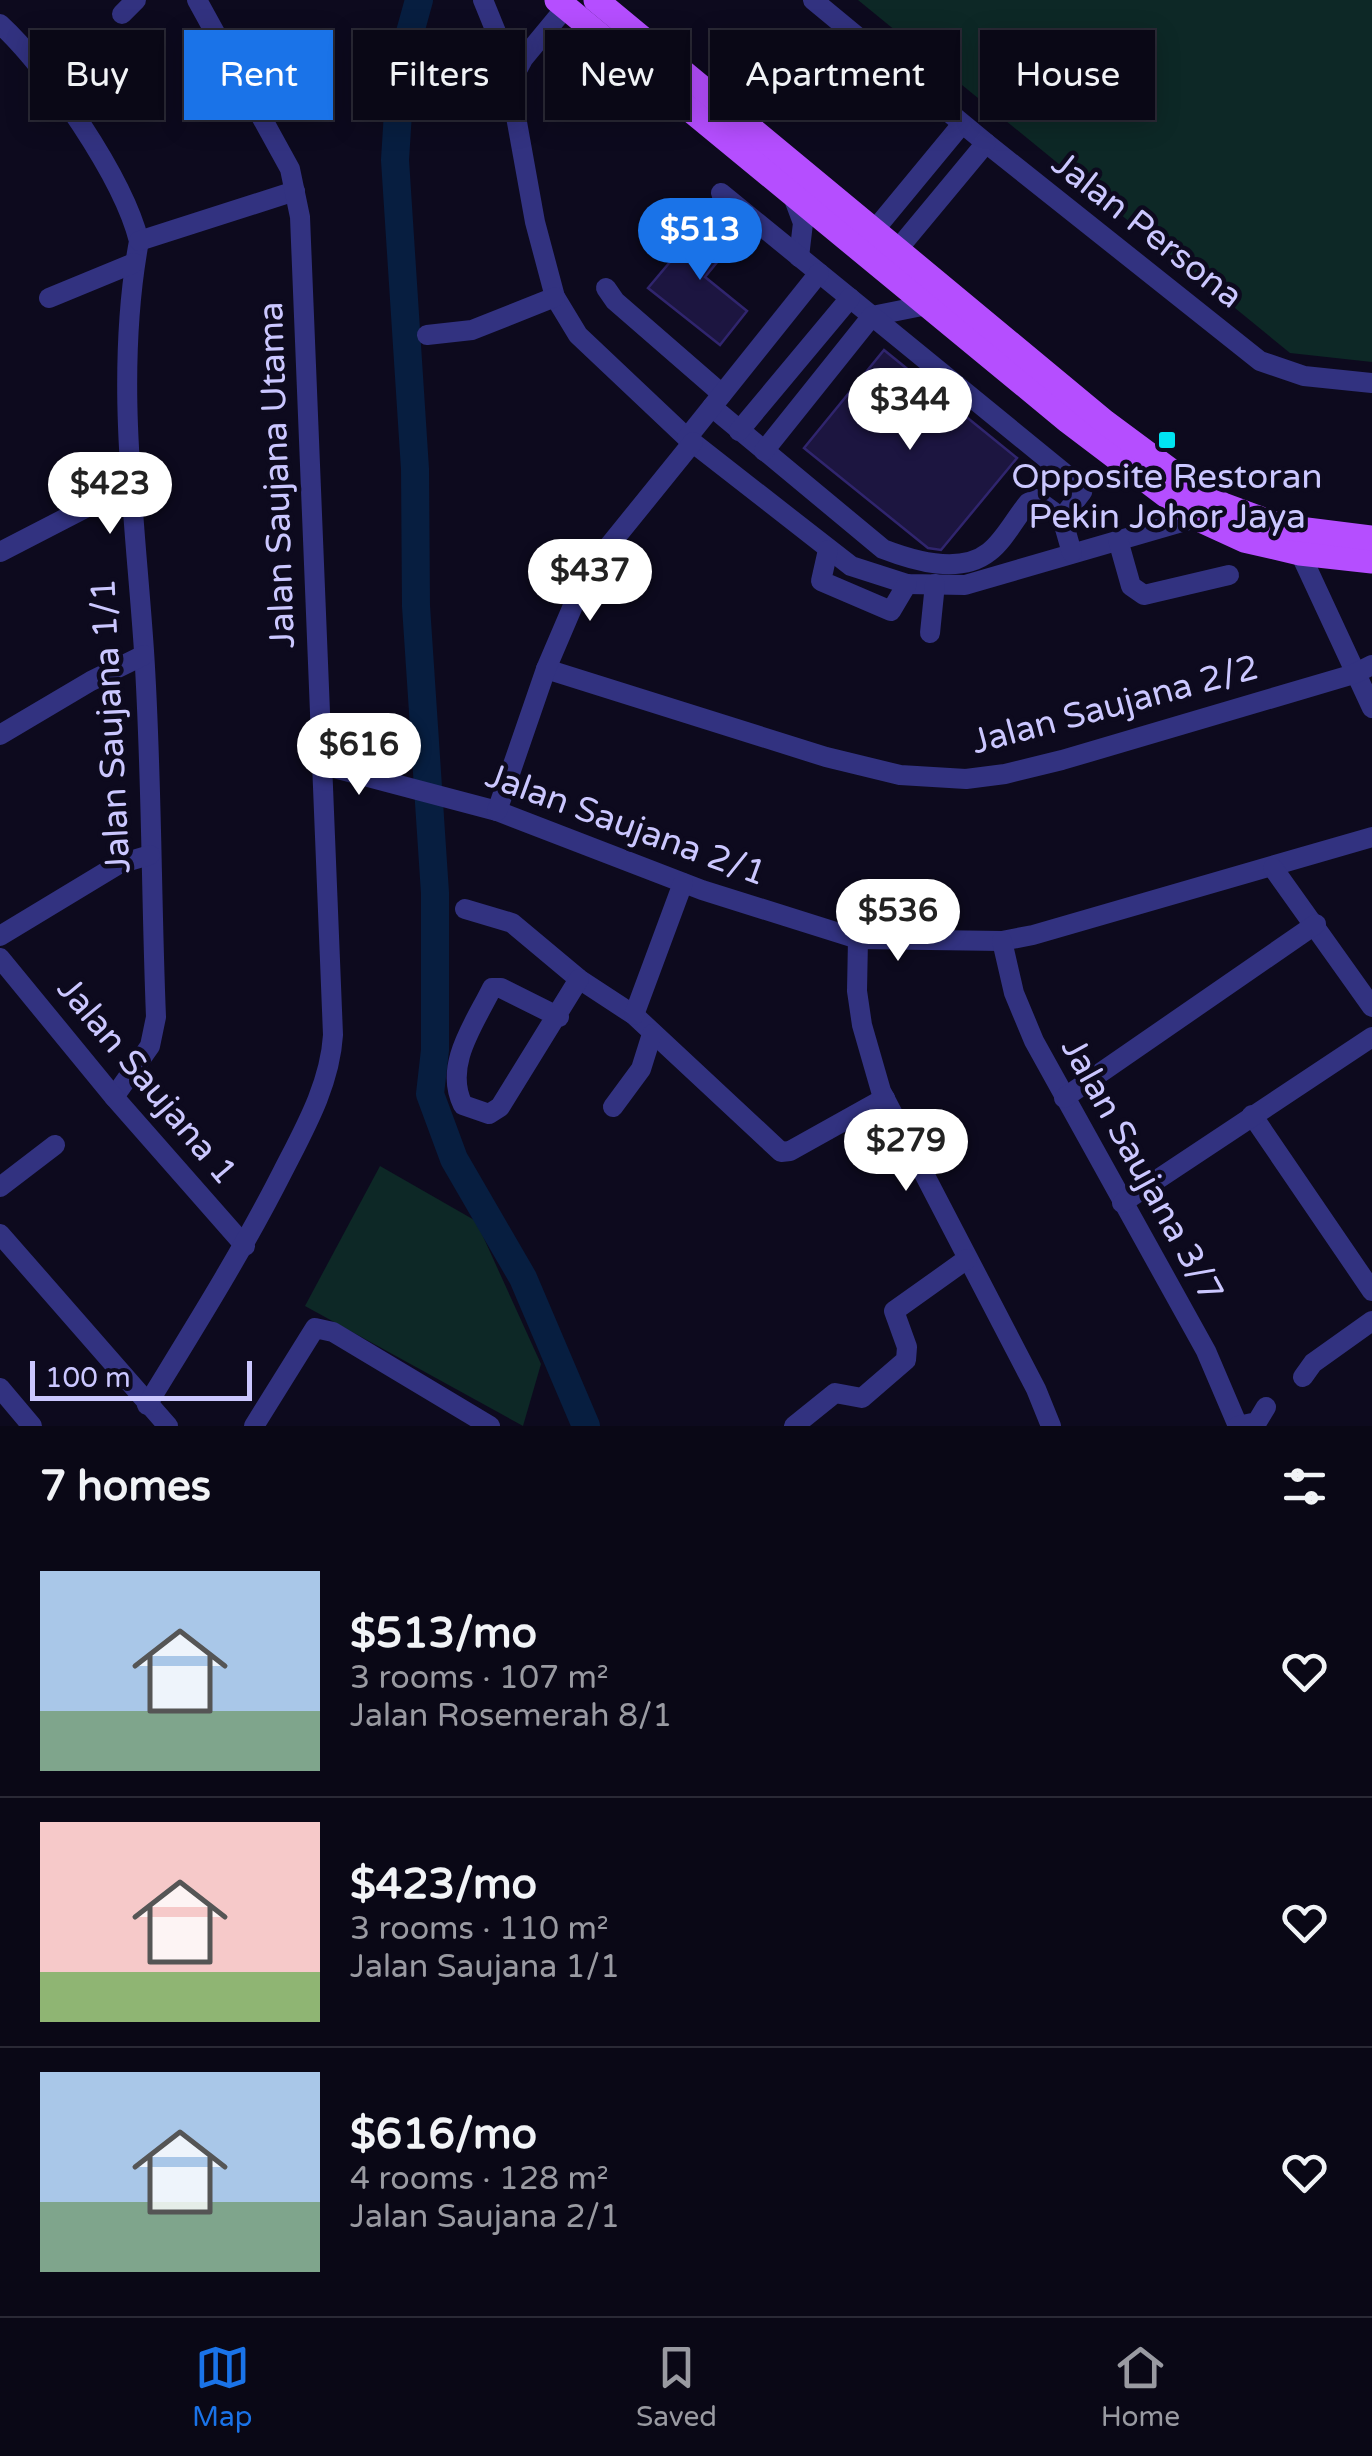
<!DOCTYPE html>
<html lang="en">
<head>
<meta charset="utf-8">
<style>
	:root { --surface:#0a0816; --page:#13111f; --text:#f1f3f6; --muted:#999aa1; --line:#2a2935; --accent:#1a73e8 }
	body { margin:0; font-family:"Varela Round",sans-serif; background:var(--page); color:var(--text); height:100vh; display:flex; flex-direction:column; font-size:38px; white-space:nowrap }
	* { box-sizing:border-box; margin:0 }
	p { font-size:32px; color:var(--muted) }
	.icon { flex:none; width:55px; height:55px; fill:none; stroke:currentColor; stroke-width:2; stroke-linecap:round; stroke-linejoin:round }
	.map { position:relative; height:1426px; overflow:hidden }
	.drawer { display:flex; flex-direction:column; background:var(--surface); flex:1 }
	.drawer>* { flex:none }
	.top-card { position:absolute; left:30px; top:30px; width:1312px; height:90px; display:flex; gap:20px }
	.scale { position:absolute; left:30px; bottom:25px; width:222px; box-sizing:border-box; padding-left:10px; border:5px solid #cbc7ff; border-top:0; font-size:28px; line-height:35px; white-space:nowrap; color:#cbc7ff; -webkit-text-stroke:8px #0d0a1e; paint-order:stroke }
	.price { position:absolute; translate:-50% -85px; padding:0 22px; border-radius:35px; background:#fff; color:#222; font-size:32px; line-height:65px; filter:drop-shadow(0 2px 5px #0008) }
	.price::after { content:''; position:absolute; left:50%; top:60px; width:30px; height:22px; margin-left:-15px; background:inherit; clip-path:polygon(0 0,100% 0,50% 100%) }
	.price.on { background:var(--accent); color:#fff }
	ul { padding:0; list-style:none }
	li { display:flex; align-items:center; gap:30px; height:250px; padding:0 40px }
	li+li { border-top:2px solid var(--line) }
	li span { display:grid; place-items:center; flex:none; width:280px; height:200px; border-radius:0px; color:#555 }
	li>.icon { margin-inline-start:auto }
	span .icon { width:120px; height:120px; fill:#fffc; stroke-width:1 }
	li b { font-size:42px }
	h2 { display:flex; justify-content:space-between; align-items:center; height:120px; padding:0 40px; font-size:42px }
	.chip { padding:0 35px; border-radius:0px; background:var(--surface); box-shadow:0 5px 25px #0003,0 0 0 2px var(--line); font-size:35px; line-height:90px }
	.chip.on { background:var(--accent); color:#fff }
	.menu { display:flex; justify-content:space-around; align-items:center; height:140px; border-top:2px solid var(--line); background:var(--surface); font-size:28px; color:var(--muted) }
	.menu a { display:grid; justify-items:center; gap:5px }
	.menu .on { color:var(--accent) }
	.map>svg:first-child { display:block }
	.green { fill:#0d2826 }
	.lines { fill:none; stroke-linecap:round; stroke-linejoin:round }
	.river { stroke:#071e40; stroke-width:28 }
	.building { fill:#1c1540; stroke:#30256e; stroke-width:2.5 }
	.minor { stroke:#323280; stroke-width:20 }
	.major { stroke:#b54eff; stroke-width:25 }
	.poi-dot { fill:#00e4f2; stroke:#0d0a1e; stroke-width:4 }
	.labels { text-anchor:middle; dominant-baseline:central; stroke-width:9; stroke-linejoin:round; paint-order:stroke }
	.street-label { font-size:35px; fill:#cbc7ff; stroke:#0d0a1e }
	.poi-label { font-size:35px; fill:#cbc7ff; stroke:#0d0a1e }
</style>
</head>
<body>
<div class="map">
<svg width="1372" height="1426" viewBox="0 0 1372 1426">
	<rect width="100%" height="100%" fill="#0d0a1e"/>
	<g class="green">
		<polygon points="858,0 1372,0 1372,362 1290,353"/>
		<polygon points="380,1166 476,1221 541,1364 523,1426 305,1306"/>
	</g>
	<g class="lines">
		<polyline class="river" points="419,0 401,65 395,160 415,469 416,606 435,893 435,1050 430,1094 454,1159 523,1278 586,1426"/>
	</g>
	<g class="building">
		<polygon points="708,217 736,239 705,277 747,311 720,345 648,288"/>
		<polygon points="884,350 1017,458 941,550 928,548 804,448"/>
	</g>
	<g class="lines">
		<g class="minor">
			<polyline points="483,0 514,76"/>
			<polyline points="813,0 986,143 1260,361 1304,376 1372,383"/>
			<polyline points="566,7 523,59 514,76 513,100 535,222 555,297 578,335 687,438 851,566 907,584 965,585 1196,518"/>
			<polyline points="122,14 136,0"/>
			<path d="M0 24C48 68 123 177 139 241 114 376 135 516 144 651 152 773 151 895 156 1017L150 1046 114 1097"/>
			<polyline points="791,191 803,223 799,257"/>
			<polyline points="721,193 872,316 927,305"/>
			<polyline points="867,239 962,124"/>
			<polyline points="139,241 295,191"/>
			<polyline points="888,261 986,143"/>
			<polyline points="606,288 615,301 722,394"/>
			<polyline points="49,298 134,263"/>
			<polyline points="427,335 472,330 555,297"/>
			<path d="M712 407 883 549C914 561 960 575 989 552 1004 541 1016 517 1028 503L1036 499 1062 518 1072 553"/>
			<polyline points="739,431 850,298"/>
			<polyline points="687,438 819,273"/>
			<polyline points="764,451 872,316 1074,481 1082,492 1062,518"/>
			<polyline points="1118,540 1131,586 1144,595 1229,575"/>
			<polyline points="828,550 821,581 891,611 907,584"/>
			<polyline points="0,552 130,485"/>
			<polyline points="1300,553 1372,708"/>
			<polyline points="930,633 935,584"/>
			<polyline points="546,669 826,757 900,775 966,779 1005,774 1062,760 1354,674 1372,665"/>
			<polyline points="0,735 91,681 144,655"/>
			<polyline points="323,765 497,811 702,890 858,939 1002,941 1033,935 1372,837"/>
			<polyline points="497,811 546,669 587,573 693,442"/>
			<polyline points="1273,868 1372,1007"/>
			<polyline points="465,909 512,923 579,979 634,1015 781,1152 790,1151 885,1098"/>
			<polyline points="0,936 119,864 150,855"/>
			<polyline points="858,939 857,991 862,1025 881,1091 1036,1389 1051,1426"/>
			<polyline points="1002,941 1014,993 1034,1041 1206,1351 1238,1426"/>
			<polyline points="0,958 114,1097 245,1246"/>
			<polyline points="634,1015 683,883"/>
			<path d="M559 1017 501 988H492C475 1023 443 1065 463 1105L489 1114 500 1107 579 979"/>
			<polyline points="1064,1098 1316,924"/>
			<polyline points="613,1107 641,1069 652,1034"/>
			<polyline points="1252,1115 1372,1291"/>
			<polyline points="0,1187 55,1145"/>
			<polyline points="1122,1203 1372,1037"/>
			<polyline points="0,1234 168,1426"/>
			<polyline points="1303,1377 1313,1363 1372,1321"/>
			<polyline points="0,1388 32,1426"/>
			<path d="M147 1405C194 1328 242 1252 283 1171 305 1128 330 1084 333 1035L300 217 290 169 197 0"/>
			<polyline points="254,1426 315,1328 333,1332 490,1426"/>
			<polyline points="794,1426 835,1393 862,1398 906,1360 907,1347 894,1311 967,1259"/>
			<polyline points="1238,1426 1257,1422 1266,1407"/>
		</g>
		<g class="major">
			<polyline points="557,0 1068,421 1196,518 1244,540 1300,553 1372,561"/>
			<polyline points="596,0 1105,422 1194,488 1223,505 1283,527 1372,538"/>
		</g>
	</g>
	<rect class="poi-dot" x="1157" y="430" width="20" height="20" rx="5"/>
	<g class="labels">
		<g class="street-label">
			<text transform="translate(1147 230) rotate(38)">Jalan Persona</text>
			<text transform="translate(277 475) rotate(-92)">Jalan Saujana Utama</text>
			<text transform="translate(1115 705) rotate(-15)">Jalan Saujana 2/2</text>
			<text transform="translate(111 726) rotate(-93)">Jalan Saujana 1/1</text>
			<text transform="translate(626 825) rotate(20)">Jalan Saujana 2/1</text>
			<text transform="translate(147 1081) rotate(50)">Jalan Saujana 1</text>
			<text transform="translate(1142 1170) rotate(61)">Jalan Saujana 3/7</text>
		</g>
		<g class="poi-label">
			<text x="1167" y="477">Opposite Restoran<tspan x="1167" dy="40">Pekin Johor Jaya</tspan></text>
		</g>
	</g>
</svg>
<div class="scale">100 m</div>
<b class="price on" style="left:700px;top:283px">$513</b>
<b class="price" style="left:910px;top:453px">$344</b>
<b class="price" style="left:110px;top:537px">$423</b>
<b class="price" style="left:590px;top:624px">$437</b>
<b class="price" style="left:359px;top:798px">$616</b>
<b class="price" style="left:898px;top:964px">$536</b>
<b class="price" style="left:906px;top:1194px">$279</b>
<div class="top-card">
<a class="chip">Buy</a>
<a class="chip on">Rent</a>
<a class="chip">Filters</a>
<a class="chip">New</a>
<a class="chip">Apartment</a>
<a class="chip">House</a>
</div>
</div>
<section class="drawer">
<h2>7 homes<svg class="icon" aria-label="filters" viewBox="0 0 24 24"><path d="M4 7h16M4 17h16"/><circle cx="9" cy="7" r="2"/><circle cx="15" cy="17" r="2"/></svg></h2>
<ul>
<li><span style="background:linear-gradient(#a9c7e8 70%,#7fa58c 0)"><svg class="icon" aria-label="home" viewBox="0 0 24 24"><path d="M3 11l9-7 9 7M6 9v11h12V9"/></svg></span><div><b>$513/mo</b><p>3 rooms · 107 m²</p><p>Jalan Rosemerah 8/1</p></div><svg class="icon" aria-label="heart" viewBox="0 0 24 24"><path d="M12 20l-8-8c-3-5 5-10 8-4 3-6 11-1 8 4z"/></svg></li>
<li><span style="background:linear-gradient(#f6c9c9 75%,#8fb573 0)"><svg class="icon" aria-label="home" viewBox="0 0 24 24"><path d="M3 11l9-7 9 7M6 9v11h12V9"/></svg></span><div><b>$423/mo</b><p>3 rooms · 110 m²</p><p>Jalan Saujana 1/1</p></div><svg class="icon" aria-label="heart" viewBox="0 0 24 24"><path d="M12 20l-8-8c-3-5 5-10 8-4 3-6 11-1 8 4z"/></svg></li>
<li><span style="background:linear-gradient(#a9c7e8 65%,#7fa58c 0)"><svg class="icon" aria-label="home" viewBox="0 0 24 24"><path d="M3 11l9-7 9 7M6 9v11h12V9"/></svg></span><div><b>$616/mo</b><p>4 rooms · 128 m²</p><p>Jalan Saujana 2/1</p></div><svg class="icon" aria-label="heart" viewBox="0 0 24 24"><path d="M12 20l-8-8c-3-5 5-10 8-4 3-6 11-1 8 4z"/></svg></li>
</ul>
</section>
<nav class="menu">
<a class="on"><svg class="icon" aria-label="map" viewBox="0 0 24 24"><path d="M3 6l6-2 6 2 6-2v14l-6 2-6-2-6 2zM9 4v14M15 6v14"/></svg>Map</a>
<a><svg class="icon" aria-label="saved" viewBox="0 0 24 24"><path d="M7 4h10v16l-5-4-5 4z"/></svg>Saved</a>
<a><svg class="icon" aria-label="home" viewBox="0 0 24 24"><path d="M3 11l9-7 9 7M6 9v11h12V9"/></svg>Home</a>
</nav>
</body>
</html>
